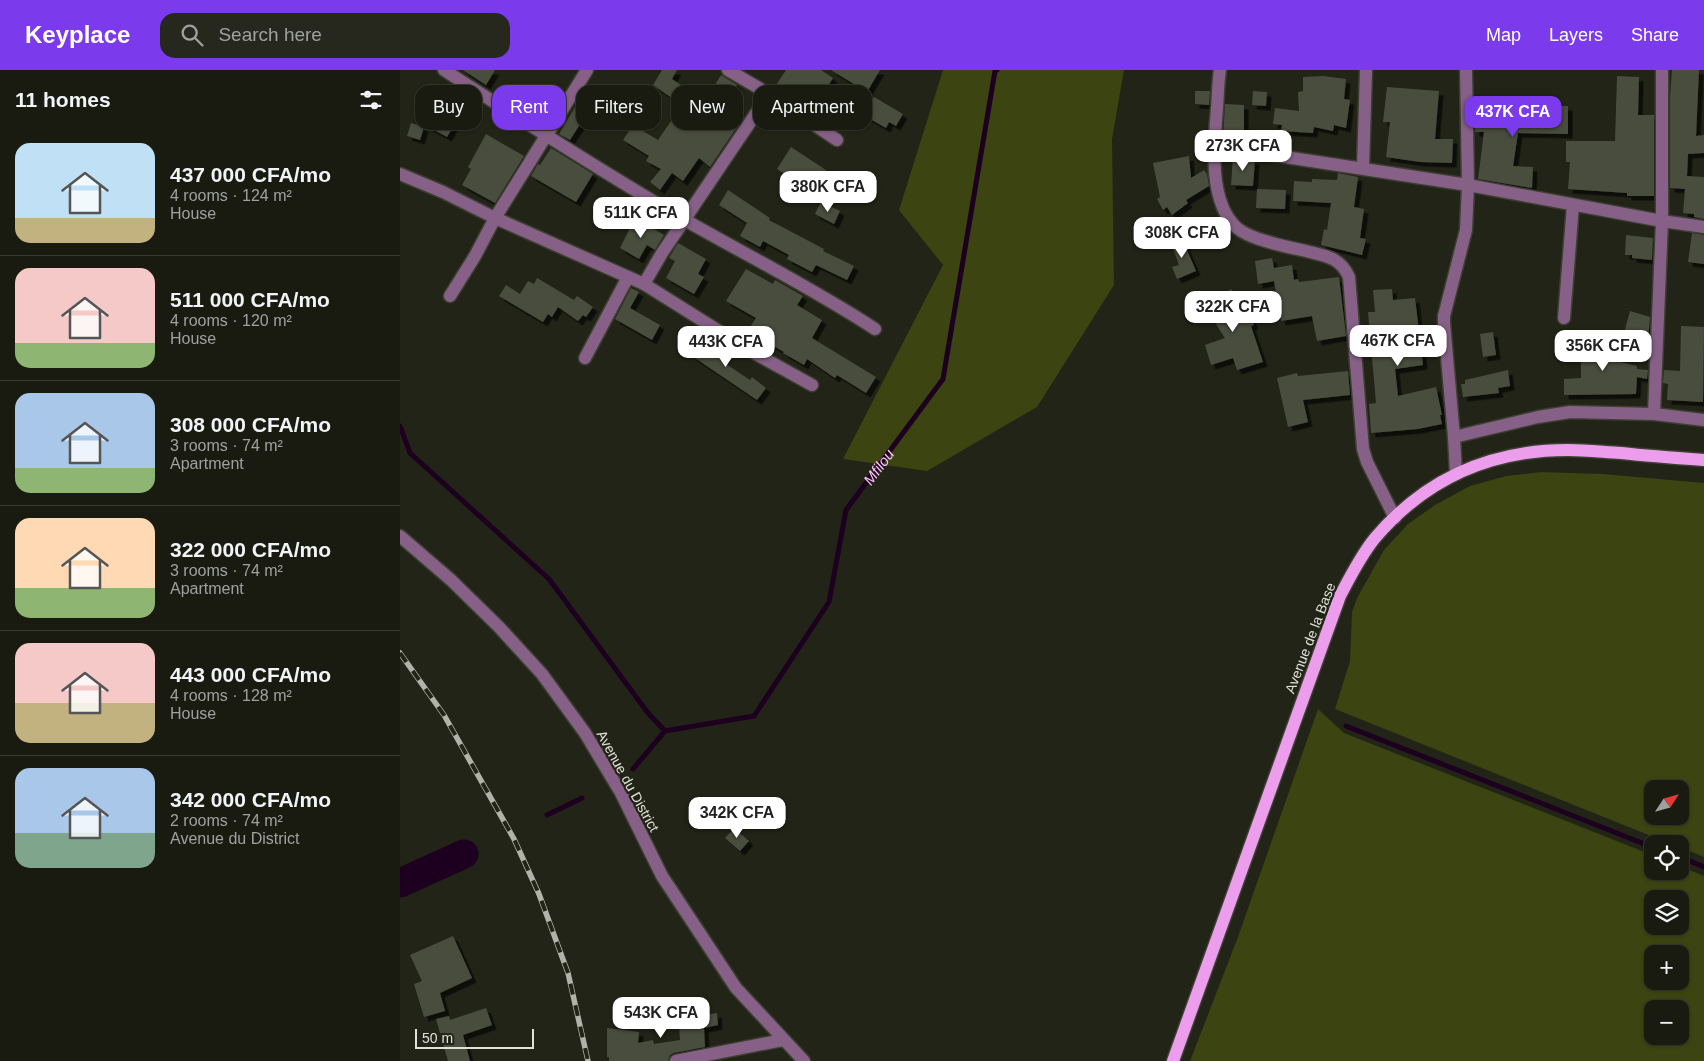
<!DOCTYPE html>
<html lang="en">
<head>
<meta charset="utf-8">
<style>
	:root { --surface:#191b10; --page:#26281e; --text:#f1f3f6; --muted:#9fa19f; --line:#373930; --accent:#7c3aed }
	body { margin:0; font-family:Helvetica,sans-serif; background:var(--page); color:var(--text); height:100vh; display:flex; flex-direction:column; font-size:19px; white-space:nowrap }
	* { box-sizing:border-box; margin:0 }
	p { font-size:16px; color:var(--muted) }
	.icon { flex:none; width:28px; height:28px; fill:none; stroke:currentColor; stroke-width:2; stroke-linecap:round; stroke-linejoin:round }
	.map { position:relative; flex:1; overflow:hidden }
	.sheet { display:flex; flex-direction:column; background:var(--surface); width:400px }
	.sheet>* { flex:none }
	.top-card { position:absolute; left:15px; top:15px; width:475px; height:45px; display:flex; gap:10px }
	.needle { width:32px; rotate:54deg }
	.buttons { position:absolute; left:1244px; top:710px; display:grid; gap:10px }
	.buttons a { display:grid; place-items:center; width:45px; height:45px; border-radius:10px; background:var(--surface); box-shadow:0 1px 4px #0004,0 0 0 1px var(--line); font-size:25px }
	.scale { position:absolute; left:15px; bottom:12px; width:119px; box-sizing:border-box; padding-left:5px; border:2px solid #e0e2d9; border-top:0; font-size:14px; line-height:18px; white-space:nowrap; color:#e0e2d9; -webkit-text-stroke:4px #212416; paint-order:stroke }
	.price { position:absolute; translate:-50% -42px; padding:0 11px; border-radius:10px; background:#fff; color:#222; font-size:16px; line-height:32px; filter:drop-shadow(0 1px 2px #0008) }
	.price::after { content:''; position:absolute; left:50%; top:30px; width:15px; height:11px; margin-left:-8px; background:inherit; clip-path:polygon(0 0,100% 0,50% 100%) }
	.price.selected { background:var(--accent); color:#fff }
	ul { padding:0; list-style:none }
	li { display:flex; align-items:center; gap:15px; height:125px; padding:0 15px }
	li+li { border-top:1px solid var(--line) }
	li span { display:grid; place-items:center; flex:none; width:140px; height:100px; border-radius:15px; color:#555 }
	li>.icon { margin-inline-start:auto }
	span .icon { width:60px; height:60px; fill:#fffc; stroke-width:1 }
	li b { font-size:21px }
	h2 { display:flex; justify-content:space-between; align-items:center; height:60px; padding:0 15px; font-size:21px }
	.tag { padding:0 18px; border-radius:15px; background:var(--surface); box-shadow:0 1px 4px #0004,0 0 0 1px var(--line); font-size:18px; line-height:45px }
	.tag.selected { background:var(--accent); color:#fff }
	header { display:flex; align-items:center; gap:30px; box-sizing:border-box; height:70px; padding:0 25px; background:var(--accent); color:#fff }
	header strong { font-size:24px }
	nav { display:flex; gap:28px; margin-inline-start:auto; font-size:18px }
	.search { width:350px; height:45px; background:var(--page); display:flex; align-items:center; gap:12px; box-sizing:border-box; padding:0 18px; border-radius:15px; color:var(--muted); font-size:19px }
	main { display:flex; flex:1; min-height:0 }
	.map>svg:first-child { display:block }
	.green { fill:#3c4412; fill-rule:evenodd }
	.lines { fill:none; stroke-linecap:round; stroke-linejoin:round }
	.stream { stroke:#1d001f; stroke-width:5 }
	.river { stroke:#1d001f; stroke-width:29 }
	.building { fill:#494d3e; filter:url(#shadow) }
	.minor-casing { stroke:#3c3f31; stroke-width:15 }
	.major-casing { stroke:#3c3f31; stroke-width:15 }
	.minor { stroke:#866086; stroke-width:12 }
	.major { stroke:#ec9eed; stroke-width:12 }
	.rail-casing { stroke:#b1b3a9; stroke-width:5.5 }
	.rail { stroke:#212416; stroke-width:4; stroke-dasharray:11; stroke-linecap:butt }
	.labels { text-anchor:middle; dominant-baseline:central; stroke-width:4.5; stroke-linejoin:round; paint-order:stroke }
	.street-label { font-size:14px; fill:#e0e2d9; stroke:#212416 }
	.water-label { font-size:15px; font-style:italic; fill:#ffc1ff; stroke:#212416 }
</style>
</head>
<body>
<header>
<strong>Keyplace</strong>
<div class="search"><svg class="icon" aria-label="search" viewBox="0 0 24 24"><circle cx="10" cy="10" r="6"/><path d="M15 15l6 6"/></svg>Search here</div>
<nav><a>Map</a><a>Layers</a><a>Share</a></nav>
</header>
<main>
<section class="sheet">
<h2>11 homes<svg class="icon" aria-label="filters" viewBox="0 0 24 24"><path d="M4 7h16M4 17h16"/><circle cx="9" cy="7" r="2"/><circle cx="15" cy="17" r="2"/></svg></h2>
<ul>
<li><span style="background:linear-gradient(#bfe0f5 75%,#c2b280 0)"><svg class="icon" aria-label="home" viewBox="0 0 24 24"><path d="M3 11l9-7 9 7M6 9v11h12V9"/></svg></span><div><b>437 000 CFA/mo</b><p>4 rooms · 124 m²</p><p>House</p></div></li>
<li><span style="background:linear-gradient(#f6c9c9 75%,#8fb573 0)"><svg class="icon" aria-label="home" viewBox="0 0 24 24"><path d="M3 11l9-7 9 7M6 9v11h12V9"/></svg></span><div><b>511 000 CFA/mo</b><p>4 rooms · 120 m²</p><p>House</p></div></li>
<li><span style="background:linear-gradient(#a9c7e8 75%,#8fb573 0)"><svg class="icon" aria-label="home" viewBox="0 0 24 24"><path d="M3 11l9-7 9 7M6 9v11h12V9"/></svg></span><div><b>308 000 CFA/mo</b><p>3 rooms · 74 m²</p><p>Apartment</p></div></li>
<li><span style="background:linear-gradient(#ffd9b3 70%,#8fb573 0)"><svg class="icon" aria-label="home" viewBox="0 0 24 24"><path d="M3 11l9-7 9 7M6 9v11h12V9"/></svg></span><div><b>322 000 CFA/mo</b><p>3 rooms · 74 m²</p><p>Apartment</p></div></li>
<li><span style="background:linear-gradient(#f6c9c9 60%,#c2b280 0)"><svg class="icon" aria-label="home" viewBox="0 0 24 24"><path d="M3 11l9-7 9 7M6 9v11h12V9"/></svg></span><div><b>443 000 CFA/mo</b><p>4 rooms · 128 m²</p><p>House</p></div></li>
<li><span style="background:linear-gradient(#a9c7e8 65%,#7fa58c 0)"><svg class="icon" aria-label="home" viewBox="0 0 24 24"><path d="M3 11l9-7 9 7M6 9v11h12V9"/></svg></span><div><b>342 000 CFA/mo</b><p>2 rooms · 74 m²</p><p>Avenue du District</p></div></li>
</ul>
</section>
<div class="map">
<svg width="1304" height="991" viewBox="0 0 1304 991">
	<defs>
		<filter id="shadow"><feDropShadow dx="4.5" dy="4.5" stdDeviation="0" flood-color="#0009"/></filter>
	</defs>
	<rect width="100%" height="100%" fill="#212416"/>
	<g class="green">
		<polygon points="543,0 724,0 712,69 714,215 637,337 527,401 443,389 543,195 499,140"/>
		<path d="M1141 402 1203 404 1304 413V787L1280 777V774H1271L935 639 950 591 952 542 957 528 984 480 1008 454 1035 435 1070 416 1106 406ZM1252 719H1280V746H1252Z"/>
		<path d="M918 639 944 663 1252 785V801H1280V796L1304 806V991H790L838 867ZM1252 829H1280V856H1252ZM1252 884H1280V911H1252ZM1252 939H1280V966H1252Z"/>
	</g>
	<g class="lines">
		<g class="stream">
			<polyline points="0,356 10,383 149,509 248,643 265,661"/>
			<polyline points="946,656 1252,777"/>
			<path id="s1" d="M233 699 265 661 354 646 429 532 446 440 543 309 595 1 597 0"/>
			<polyline points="147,745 182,728"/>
			<polyline points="1280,787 1304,797"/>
		</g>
		<polyline class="river" points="0,813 64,784"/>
	</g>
	<g class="building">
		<polygon points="63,0 95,0 86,15"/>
		<polygon points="262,0 277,0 272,9 305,31 321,5 337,15 319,45 337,57 310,97 299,88 283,111 272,103 260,120 250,112 261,99 246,91 249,86 223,70 233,55 258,70 282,35 253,15"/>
		<polygon points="386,0 421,0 433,8 419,30 395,14 386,26 374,18"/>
		<polygon points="431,0 480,0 467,22"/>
		<polygon points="1272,0 1299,0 1296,66 1304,65 1304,83 1288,84 1287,106 1304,107 1304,149 1294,147 1294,144 1283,143 1285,119 1270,118 1270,27"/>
		<polygon points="923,6 946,9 944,29 950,30 946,58 934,55 933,61 914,57 913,63 881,61 882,55 873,54 875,38 899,41 898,22 903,21 903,7"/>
		<polygon points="1217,6 1239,7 1238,45 1254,45 1254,126 1227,126 1227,123 1168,119 1170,92 1166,92 1166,71 1215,71"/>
		<polygon points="987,17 1039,21 1035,69 1053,69 1052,93 1020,92 986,87 990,52 983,52"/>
		<polygon points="795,21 810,21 809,35 795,34"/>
		<polygon points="853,21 867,22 866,36 852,35"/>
		<polygon points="184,22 214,39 203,55 186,45 170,70 159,64"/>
		<polygon points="474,27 503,44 496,56 489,52 486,58 463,45"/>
		<polygon points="825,34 844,35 844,72 823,69"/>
		<polygon points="1075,34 1168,36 1168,64 1118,63 1113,96 1133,97 1132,118 1078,109 1084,62 1075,62"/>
		<polygon points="34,40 56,52 47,67 25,55"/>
		<polygon points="11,53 24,57 20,70 7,66"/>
		<polygon points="86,64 124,86 95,133 62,115 71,99 68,97"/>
		<polygon points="391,77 426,100 411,122 377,99"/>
		<polygon points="151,78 193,104 176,132 131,106 138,94 140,95"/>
		<polygon points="789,86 791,108 804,100 807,104 809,116 786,130 788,133 772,145 767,137 763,140 757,129 760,127 753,93"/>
		<polygon points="833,87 855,90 853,116 831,115"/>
		<polygon points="938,103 958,107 954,137 964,139 960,168 966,169 962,185 921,175 924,159 927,160 931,133 893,131 894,111 912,112 912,109 937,110"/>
		<polygon points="857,119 886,120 885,139 856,138"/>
		<polygon points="328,120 370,148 369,150 424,179 423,181 454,196 447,210 416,195 412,202 387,189 389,185 363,171 360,177 340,166 347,153 319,135"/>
		<polygon points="421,132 440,141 434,154 415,144"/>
		<polygon points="235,148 264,165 255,180 247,175 239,189 220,178"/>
		<polygon points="1292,163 1304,165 1304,194 1288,192"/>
		<polygon points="1226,165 1253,168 1252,190 1232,188 1232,185 1225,185"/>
		<polygon points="781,166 796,201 777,209 772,197 779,195 770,170"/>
		<polygon points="278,173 306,189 298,204 304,207 294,224 266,208 275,191 269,188"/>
		<polygon points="872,188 874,198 892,195 894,210 898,209 899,212 939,207 946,266 917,271 912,246 881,251 874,211 858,214 855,191"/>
		<polygon points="346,199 373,214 375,210 403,226 397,235 422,250 412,268 476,307 466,323 437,305 435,308 407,289 404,295 383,283 384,282 363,270 362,271 347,262 356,248 326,231"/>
		<polygon points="137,208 174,230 177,226 193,237 186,247 183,245 178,251 158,237 152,247 148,244 143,252 99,226 106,215 120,224 128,211 134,214"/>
		<polygon points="231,218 239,222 230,238 260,255 252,270 215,249"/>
		<polygon points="831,219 851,248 854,255 851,256 863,292 837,300 833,288 811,295 805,275 825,268 805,237"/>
		<polygon points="992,219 993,230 1015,228 1023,295 995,299 998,326 1036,317 1042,345 1040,345 1042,354 1018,359 971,363 969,334 976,333 968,242 975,242 973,220"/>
		<polygon points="1230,241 1250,247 1249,260 1247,269 1224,263"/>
		<polygon points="1281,256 1304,257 1303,332 1267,330 1268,314 1263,313 1264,300 1280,301"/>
		<polygon points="1093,262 1096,285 1083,287 1080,264"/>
		<polygon points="310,265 324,274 318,282 323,285 320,290 350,310 352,307 366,318 357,330 292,286 302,272 304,273"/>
		<polygon points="1174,271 1218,273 1216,291 1237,296 1237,299 1248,300 1247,309 1237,307 1236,324 1164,325 1164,309 1181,308 1181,284 1174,284"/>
		<polygon points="1108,300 1110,316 1098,318 1099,323 1063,327 1061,314 1065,314 1065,310"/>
		<polygon points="948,301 950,325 903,330 908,352 888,357 877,308 897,303 898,306"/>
		<polygon points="334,758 349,771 340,781 325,768"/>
		<polygon points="53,866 72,908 40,923 45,941 24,947 14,914 22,911 10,885"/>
		<polygon points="302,936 304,945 317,943 318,955 304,958 305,977 274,983 270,985 268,991 209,991 209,987 207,987 207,958 239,962 238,973 253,970 254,974 280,970 278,940"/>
		<polygon points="86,938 92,955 63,965 70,991 48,991 36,949 49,946 50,950"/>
	</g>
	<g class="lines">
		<g class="minor-casing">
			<g id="minor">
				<path d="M44 0C123 51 203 102 285 150 348 186 414 219 475 259"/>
				<polyline points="328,0 369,24 437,70"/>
				<path d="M820 0C818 12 818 25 817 38 814 74 808 132 837 158 851 170 888 177 906 181 926 186 940 187 949 207L963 379 967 392 995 448"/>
				<polyline points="814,76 1068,115 1262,151 1304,157"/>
				<polyline points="963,98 966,0"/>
				<polyline points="0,104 43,122 95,148 244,214 354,283 412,315"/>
				<polyline points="244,214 262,183 369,24"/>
				<polyline points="50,226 75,186 95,148 187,0"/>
				<polyline points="1164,248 1173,135"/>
				<polyline points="185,288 228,207"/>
				<polyline points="1254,344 1262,151 1262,0"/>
				<polyline points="1054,367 1138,347 1170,342 1254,344 1304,350"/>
				<polyline points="1056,404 1054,367 1044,253 1044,246 1066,160 1068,115 1066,0"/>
				<polyline points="0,466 51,510 99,557 142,604 185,663 221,723 262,806 336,918 404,991"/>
				<polyline points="276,991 383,970"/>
			</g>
		</g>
		<g class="major-casing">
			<path id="major" d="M773 991 940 526C950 507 961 485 975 468 1026 408 1090 380 1168 380 1186 380 1203 382 1221 383 1249 386 1276 388 1304 390"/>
		</g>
		<use href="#minor" class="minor"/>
		<use href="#major" class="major"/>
		<g class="rail-casing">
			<polyline id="rail" points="0,583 44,645 114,769 139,824 168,903 188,991"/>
		</g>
		<use href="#rail" class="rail"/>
	</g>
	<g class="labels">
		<g class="street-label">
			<text transform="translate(910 568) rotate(-69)">Avenue de la Base</text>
			<text transform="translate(228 711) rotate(61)">Avenue du District</text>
		</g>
		<g class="water-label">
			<text stroke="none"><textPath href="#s1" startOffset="424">Mfilou</textPath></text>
		</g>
	</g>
</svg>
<div class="buttons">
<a><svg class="needle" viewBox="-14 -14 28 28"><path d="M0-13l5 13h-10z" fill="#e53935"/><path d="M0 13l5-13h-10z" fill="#9fa19f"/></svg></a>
<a><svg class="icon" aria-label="locate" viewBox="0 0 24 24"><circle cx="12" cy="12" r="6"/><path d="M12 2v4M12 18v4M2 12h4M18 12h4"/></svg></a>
<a><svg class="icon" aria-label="layers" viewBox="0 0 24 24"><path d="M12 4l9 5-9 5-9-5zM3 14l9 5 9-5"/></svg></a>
<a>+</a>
<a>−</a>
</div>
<div class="scale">50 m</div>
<b class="price selected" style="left:1113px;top:68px">437K CFA</b>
<b class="price" style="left:843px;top:102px">273K CFA</b>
<b class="price" style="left:428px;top:143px">380K CFA</b>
<b class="price" style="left:241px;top:169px">511K CFA</b>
<b class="price" style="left:782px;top:189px">308K CFA</b>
<b class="price" style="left:833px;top:263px">322K CFA</b>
<b class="price" style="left:998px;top:297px">467K CFA</b>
<b class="price" style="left:326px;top:298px">443K CFA</b>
<b class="price" style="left:1203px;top:302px">356K CFA</b>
<b class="price" style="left:337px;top:769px">342K CFA</b>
<b class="price" style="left:261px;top:969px">543K CFA</b>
<div class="top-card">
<a class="tag">Buy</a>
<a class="tag selected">Rent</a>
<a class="tag">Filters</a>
<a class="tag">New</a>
<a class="tag">Apartment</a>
</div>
</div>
</main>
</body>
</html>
